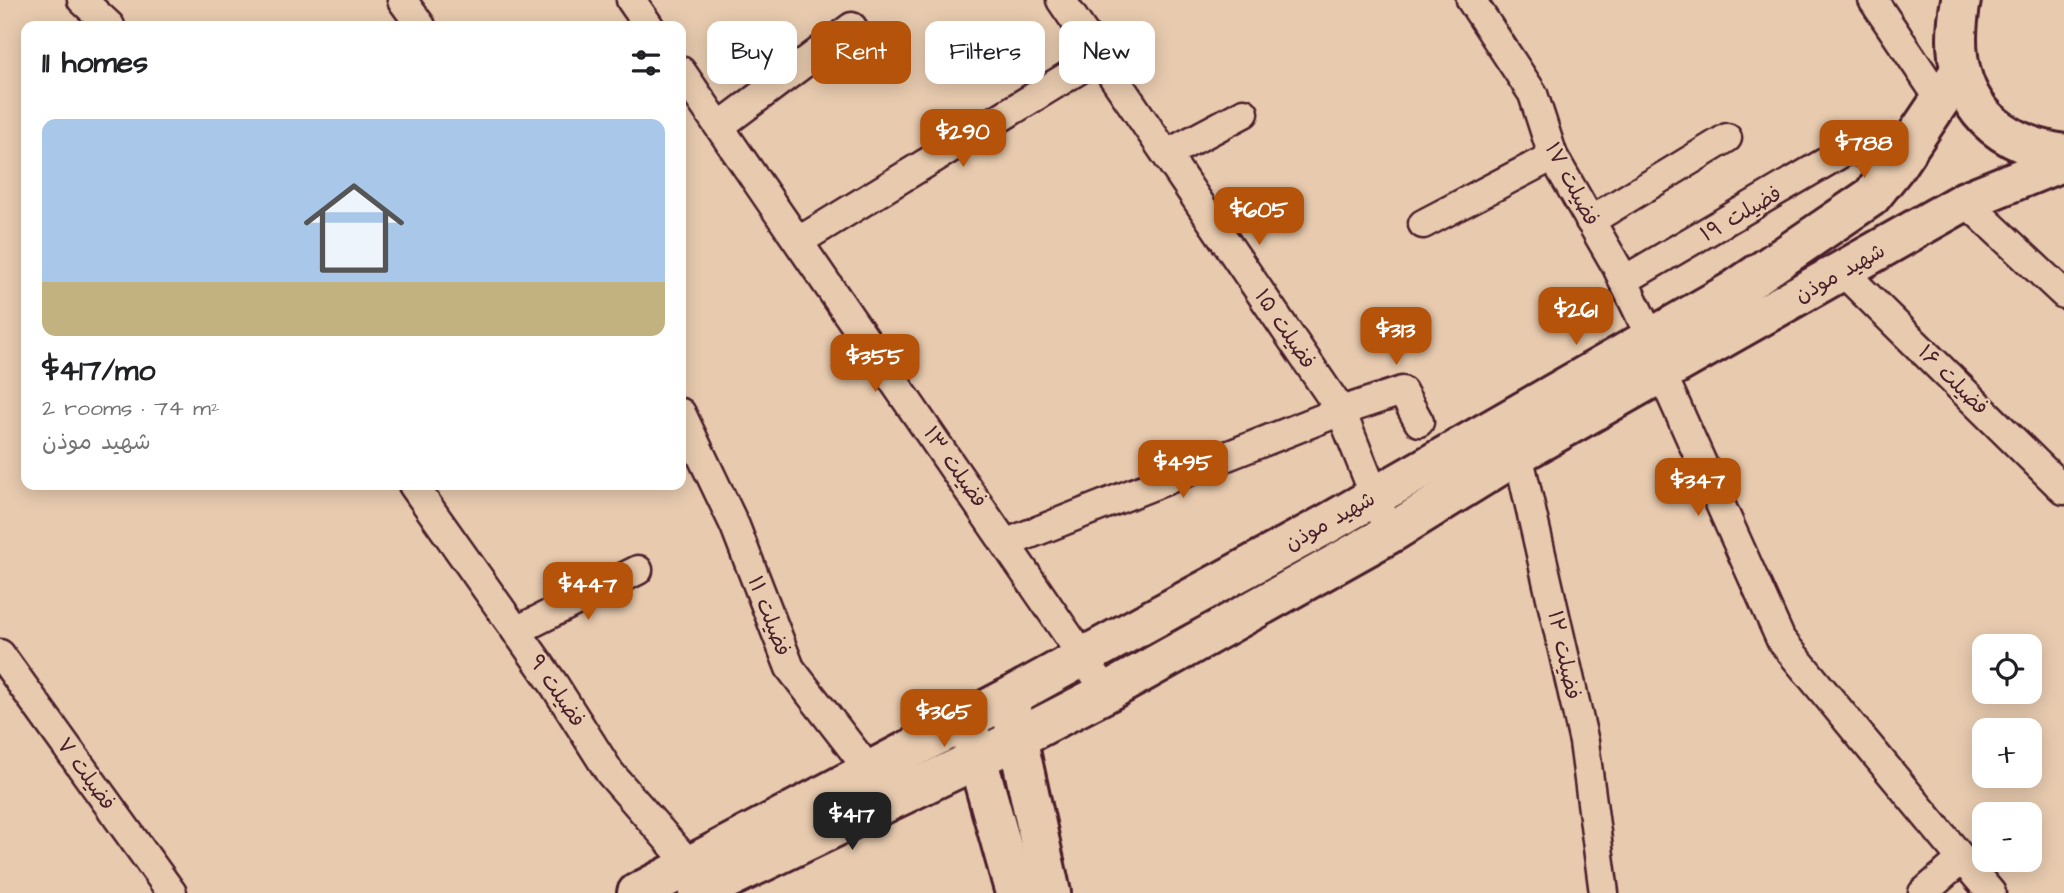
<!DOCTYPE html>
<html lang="en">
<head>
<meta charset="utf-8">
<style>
	:root { --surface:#fff; --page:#f2f2f2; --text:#202124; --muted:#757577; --accent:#b45309 }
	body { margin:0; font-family:"Architects Daughter","Playpen Sans Arabic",sans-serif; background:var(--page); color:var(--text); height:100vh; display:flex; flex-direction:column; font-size:26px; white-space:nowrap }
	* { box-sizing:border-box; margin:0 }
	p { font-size:23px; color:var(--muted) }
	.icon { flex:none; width:38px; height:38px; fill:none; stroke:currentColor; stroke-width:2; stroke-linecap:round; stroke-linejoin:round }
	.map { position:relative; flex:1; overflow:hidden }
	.sheet { position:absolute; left:21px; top:21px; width:665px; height:469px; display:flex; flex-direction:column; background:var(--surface); border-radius:14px; box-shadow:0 4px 18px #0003 }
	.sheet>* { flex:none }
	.banner { position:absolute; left:707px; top:21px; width:665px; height:63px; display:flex; gap:14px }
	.buttons { position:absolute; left:1972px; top:634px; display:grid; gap:14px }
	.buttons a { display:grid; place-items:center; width:70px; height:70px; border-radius:14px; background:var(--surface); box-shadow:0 4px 18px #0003; font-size:35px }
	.price { position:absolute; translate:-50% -60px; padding:0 16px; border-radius:14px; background:var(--accent); color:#fff; font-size:23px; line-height:46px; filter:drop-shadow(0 2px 4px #0008) }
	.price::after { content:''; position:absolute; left:50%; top:42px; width:21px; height:16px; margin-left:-10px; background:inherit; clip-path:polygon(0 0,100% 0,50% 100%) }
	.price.selected { background:#222; color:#fff }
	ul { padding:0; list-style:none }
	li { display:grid; align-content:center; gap:14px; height:371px; padding:0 21px }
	li span { display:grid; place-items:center; height:217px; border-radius:14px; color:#555 }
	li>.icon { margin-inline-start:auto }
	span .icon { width:126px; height:126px; fill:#fffc; stroke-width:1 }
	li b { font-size:30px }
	h2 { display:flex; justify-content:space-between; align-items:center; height:84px; padding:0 21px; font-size:30px }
	.pill { padding:0 24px; border-radius:14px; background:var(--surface); box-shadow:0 4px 18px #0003; font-size:24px; line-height:63px }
	.pill.selected { background:var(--accent); color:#fff }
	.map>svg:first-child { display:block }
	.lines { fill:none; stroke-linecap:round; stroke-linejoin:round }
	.minor-casing { stroke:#4a1f2b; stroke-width:33 }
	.secondary-casing { stroke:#4a1f2b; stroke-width:44 }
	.minor { stroke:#e8cbaf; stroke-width:28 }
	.secondary { stroke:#e8cbaf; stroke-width:38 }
	.labels { text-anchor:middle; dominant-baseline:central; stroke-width:5; stroke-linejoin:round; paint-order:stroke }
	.street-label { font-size:21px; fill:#4a1f2b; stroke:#e8cbaf }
</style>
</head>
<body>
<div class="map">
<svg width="2064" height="893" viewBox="0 0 2064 893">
	<rect width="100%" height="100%" fill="#e8cbaf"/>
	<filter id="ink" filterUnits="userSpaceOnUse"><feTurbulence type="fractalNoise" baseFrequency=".0143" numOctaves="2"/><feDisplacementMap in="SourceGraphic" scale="14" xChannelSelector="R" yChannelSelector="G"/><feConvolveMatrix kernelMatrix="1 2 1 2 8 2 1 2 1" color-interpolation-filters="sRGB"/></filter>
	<g filter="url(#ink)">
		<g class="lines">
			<g class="minor-casing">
				<g id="minor">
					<polyline points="82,0 110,26"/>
					<polyline points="402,0 421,26"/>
					<polyline points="631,0 649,26"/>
					<polyline points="1061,0 1341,411 1382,514"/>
					<polyline points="1471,0 1533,94 1553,156 1617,267 1651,338 1662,374 1781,640 1962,859 1923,893"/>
					<polyline points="1873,0 1941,101"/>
					<polyline points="681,71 1107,692"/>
					<polyline points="720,126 852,27"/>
					<polyline points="1167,154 1244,113"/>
					<polyline points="1965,201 2064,294"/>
					<polyline points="1590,221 1727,138"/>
					<polyline points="1423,224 1553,156"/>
					<polyline points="799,241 1101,56"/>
					<polyline points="1842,271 2064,490"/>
					<polyline points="1623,281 1850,148 1896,166"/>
					<polyline points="681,413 735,526 790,668 869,770 877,786"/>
					<polyline points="1514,436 1584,742 1604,893"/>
					<polyline points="413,485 553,683 610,773 690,865 704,875"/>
					<polyline points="1007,543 1341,411 1402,391 1419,422"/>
					<polyline points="516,631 638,570"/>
					<polyline points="0,654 172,893"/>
					<polyline points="1962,859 1991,893"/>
				</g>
			</g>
			<g class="secondary-casing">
				<g id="secondary">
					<path d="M1961 0C1945 83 1978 141 2064 154"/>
					<polyline points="1012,714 1051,893"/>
					<polyline points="970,733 1015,893"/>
					<polyline points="637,893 1008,698 1325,525 1733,291 1871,197 1896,166 1960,71"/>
					<polyline points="698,893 979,758 1107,692 1391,533 1520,453 1965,201 2064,161"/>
				</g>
			</g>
			<use href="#minor" class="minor"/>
			<use href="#secondary" class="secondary"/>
		</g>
	</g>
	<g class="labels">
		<g class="street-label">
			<text transform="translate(1572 184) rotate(62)">فضیلت ۱۷</text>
			<text transform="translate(1741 214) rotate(-30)">فضیلت ۱۹</text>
			<text transform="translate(1840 273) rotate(-29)">شهید موذن</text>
			<text transform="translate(1285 329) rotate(56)">فضیلت ۱۵</text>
			<text transform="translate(1953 380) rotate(45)">فضیلت ۱۶</text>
			<text transform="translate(955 467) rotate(55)">فضیلت ۱۳</text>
			<text transform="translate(1330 521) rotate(-29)">شهید موذن</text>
			<text transform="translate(769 616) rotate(69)">فضیلت ۱۱</text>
			<text transform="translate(1564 655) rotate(78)">فضیلت ۱۲</text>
			<text transform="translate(557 691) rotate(56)">فضیلت ۹</text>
			<text transform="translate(86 774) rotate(54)">فضیلت ۷</text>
		</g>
	</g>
</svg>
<div class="buttons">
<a><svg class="icon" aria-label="locate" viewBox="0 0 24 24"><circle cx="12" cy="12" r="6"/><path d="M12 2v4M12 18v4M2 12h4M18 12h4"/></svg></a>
<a>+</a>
<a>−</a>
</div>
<b class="price" style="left:963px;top:169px">$290</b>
<b class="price" style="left:1864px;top:180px">$788</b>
<b class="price" style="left:1259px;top:247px">$605</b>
<b class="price" style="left:1576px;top:347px">$261</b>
<b class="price" style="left:1396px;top:367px">$313</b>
<b class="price" style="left:875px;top:394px">$355</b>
<b class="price" style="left:1183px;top:500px">$495</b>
<b class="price" style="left:1698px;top:518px">$347</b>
<b class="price" style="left:588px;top:622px">$447</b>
<b class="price" style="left:944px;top:749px">$365</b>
<b class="price selected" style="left:852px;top:852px">$417</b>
<div class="banner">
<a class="pill">Buy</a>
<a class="pill selected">Rent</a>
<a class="pill">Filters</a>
<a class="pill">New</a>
</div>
<section class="sheet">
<h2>11 homes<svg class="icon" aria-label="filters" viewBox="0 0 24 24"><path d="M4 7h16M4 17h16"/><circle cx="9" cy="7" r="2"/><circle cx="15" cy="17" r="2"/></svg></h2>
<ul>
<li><span style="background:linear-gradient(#a9c7e8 75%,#c2b280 0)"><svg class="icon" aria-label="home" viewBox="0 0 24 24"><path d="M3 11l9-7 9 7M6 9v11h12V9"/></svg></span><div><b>$417/mo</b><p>2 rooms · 74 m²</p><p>شهید موذن</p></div></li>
</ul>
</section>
</div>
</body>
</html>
